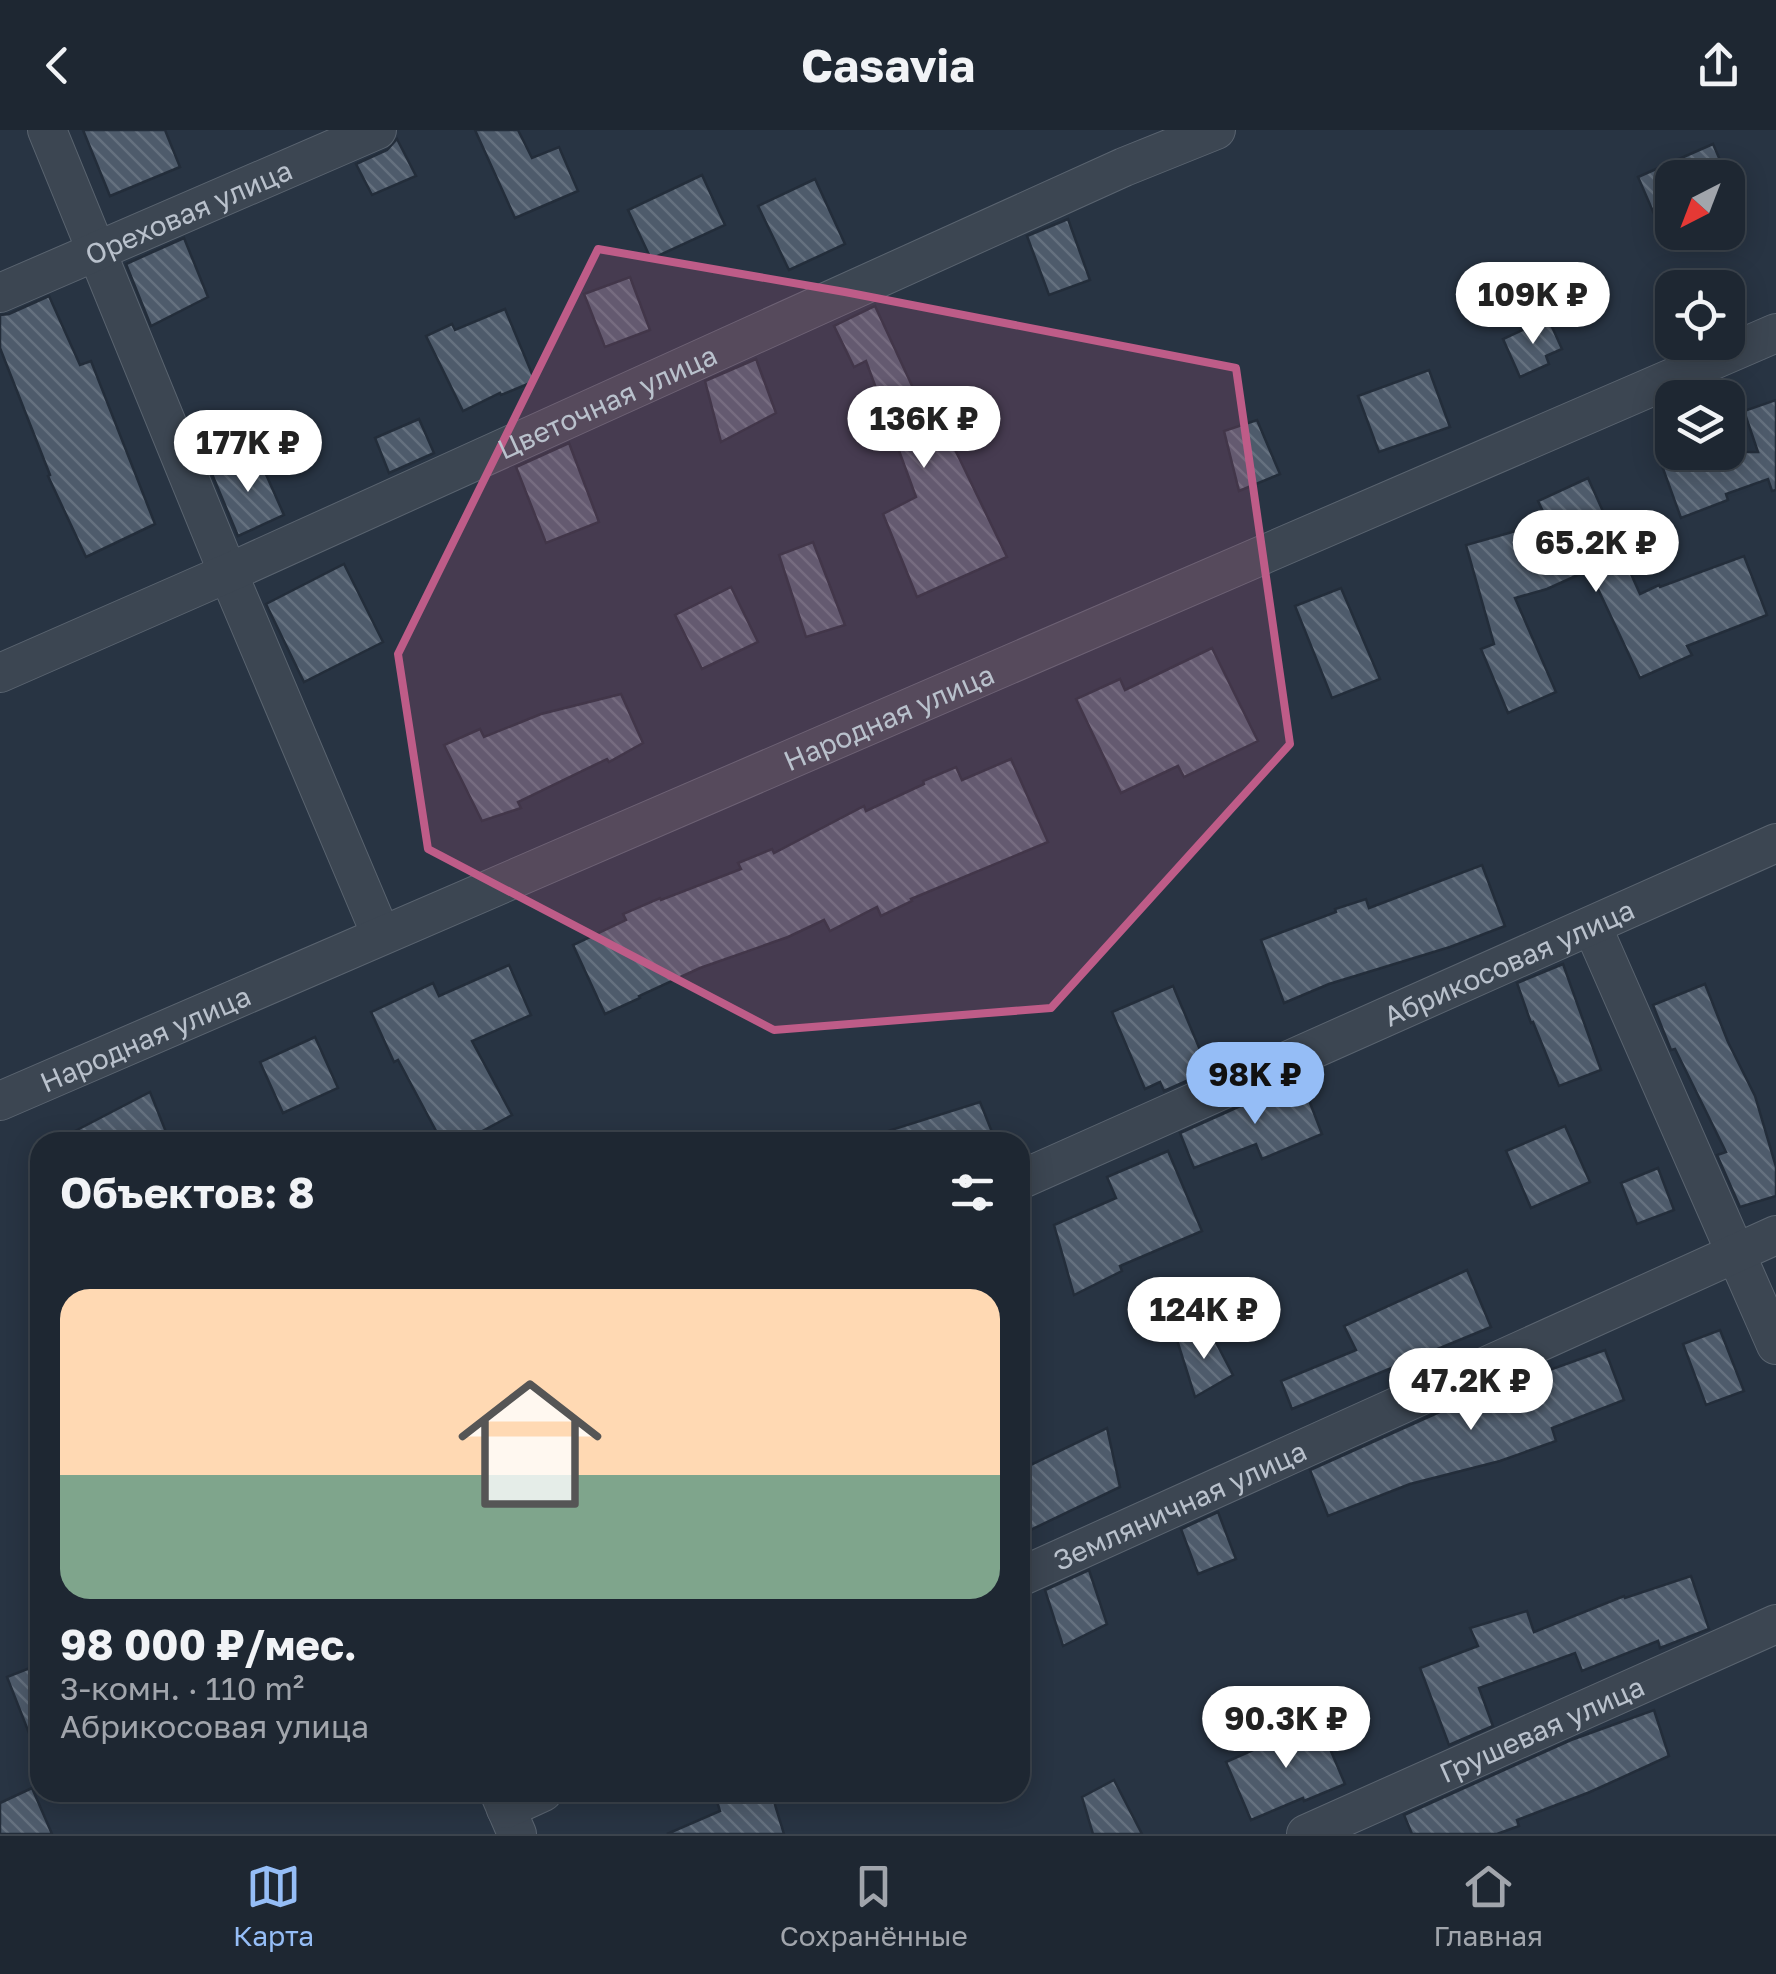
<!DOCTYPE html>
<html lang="ru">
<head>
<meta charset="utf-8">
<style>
	:root { --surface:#1e2732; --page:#262f3a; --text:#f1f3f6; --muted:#a1a5ac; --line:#3c444d; --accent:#95bdf6 }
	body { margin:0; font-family:"Golos Text",sans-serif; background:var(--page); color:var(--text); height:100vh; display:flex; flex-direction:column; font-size:38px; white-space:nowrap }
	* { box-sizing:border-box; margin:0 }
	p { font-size:32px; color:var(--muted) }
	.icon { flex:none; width:55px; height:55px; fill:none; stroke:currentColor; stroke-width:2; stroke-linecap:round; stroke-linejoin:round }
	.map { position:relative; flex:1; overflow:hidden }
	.details { position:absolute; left:30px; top:1002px; width:1000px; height:670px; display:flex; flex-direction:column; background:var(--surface); border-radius:30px; box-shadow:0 5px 25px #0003,0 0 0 2px var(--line) }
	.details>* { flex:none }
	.needle { width:65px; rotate:222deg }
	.buttons { position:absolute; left:1655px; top:30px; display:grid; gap:20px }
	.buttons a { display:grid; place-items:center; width:90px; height:90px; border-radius:20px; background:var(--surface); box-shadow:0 5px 25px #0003,0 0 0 2px var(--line); font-size:50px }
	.price { position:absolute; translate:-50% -85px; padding:0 22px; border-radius:35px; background:#fff; color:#222; font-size:32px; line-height:65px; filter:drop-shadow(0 2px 5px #0008) }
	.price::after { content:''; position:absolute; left:50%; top:60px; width:30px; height:22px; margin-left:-15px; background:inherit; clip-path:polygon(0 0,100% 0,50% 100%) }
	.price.active { background:var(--accent); color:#111 }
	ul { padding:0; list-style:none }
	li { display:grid; align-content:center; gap:20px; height:530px; padding:0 30px }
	li span { display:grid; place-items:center; height:310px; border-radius:30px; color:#555 }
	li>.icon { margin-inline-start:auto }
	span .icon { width:180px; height:180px; fill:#fffc; stroke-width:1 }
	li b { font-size:42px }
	h2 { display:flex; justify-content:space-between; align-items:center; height:120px; padding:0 30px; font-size:42px }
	header { display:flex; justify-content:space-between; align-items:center; height:130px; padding:0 30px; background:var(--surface); font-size:45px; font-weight:700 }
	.tabs { display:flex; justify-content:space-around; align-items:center; height:140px; border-top:2px solid var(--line); background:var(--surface); font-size:28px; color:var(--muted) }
	.tabs a { display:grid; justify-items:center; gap:5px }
	.tabs .active { color:var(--accent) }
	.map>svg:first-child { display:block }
	.building { fill:url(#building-back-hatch); stroke:#232d3a; stroke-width:2.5 }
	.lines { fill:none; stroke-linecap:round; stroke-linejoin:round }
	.minor-casing { stroke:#5a6470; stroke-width:40 }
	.minor { stroke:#3c4652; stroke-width:38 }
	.marked { fill:#be5c88; fill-opacity:0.2; stroke:#be5c88; stroke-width:8; stroke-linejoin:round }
	.labels { text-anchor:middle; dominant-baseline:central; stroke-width:9; stroke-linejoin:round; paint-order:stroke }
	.street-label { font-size:28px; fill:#b9c1cc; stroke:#212b38 }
</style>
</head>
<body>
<header><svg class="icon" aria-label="back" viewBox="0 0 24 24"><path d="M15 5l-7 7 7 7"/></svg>Casavia<svg class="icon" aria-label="share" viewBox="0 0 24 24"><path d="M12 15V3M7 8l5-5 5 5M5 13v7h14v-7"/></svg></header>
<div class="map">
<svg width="1776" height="1704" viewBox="0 0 1776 1704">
	<defs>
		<pattern id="building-back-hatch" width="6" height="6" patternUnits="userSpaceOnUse" patternTransform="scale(2.5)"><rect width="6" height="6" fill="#4e5b6b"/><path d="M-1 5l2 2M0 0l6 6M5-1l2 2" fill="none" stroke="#65717f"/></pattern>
	</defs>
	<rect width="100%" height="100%" fill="#283443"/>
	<g class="building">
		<polygon points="83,0 165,0 180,37 110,66"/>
		<polygon points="475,0 518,0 532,28 559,17 578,61 515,88"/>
		<polygon points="397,9 416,46 372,65 356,34 387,20"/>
		<polygon points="1713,14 1740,76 1728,82 1728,48 1672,48 1672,102 1680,102 1665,109 1638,47"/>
		<polygon points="702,45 725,95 651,129 628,80"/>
		<polygon points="815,49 845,114 789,140 758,76"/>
		<polygon points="1068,89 1090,150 1049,165 1027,106"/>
		<polygon points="184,108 208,167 151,196 126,134"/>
		<polygon points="630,147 650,200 605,217 584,164"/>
		<polygon points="49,166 80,235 91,231 155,394 86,427 48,346 50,345 0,218 0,185 9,184"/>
		<polygon points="875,176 920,273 938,266 953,303 948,305 1007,427 917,467 883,384 916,367 866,231 854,237 834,196"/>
		<polygon points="505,179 535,251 501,265 500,263 463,281 426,206 452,194 455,200"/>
		<polygon points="1548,188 1562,219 1546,226 1549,234 1520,247 1503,209"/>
		<polygon points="756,229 776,283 721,312 705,251"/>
		<polygon points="1429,240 1450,297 1379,322 1358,266"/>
		<polygon points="1776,270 1776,360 1772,361 1768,349 1726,364 1728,370 1681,388 1657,322 1758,322 1744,281"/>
		<polygon points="419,289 434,323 389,343 375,308"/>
		<polygon points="1257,290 1280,344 1239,361 1224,301"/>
		<polygon points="569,313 599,392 546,413 516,337"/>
		<polygon points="257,324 284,385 238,406 212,344"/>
		<polygon points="1588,348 1640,464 1659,455 1660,457 1744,426 1767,485 1687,516 1692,525 1640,548 1589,440 1547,459 1515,468 1556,562 1508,583 1481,519 1494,514 1466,415 1548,392 1538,371"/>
		<polygon points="813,412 845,495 806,507 779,425"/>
		<polygon points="344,434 383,512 304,552 266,474"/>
		<polygon points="731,457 758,512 702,539 675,485"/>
		<polygon points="1341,458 1380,549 1332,568 1295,476"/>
		<polygon points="1212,518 1258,611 1184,647 1178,636 1121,663 1076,569 1120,549 1125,560"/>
		<polygon points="621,564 643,613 609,632 607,629 518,672 521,678 482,691 444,615 480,599 484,607 541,584"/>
		<polygon points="1011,629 1048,712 911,769 912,771 881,786 877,777 830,801 824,790 788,807 700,838 639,866 640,868 605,884 573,815 626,790 623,784 660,768 661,770 741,739 738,733 772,719 774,723 864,676 866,681 924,654 923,651 956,637 962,650"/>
		<polygon points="1482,735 1505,796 1450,817 1329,854 1284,873 1261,810 1336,782 1335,779 1366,769 1369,778"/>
		<polygon points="1563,834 1601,940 1559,956 1533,892 1531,893 1517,853"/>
		<polygon points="509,835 531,885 472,911 512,985 462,1012 442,1012 398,930 394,932 371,882 433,853 439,866"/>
		<polygon points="1705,854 1728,912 1755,966 1776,1037 1776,1066 1740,1077 1717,1025 1726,1022 1675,919 1671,920 1653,875"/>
		<polygon points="1173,856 1209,941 1164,961 1160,952 1145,959 1112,882"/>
		<polygon points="315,907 338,958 283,983 260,932"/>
		<polygon points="1302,952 1322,1004 1262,1029 1256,1014 1194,1038 1180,1003 1267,964"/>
		<polygon points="150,962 170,1012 54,1012"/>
		<polygon points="980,972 996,1012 873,1012 872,1006"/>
		<polygon points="1565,996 1590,1052 1531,1078 1506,1021"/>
		<polygon points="1168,1021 1202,1101 1120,1136 1122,1141 1074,1165 1054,1095 1116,1068 1107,1047"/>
		<polygon points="1658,1038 1674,1080 1637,1094 1621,1053"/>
		<polygon points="1467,1140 1491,1197 1292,1279 1281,1251 1356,1220 1344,1196"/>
		<polygon points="1209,1199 1233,1245 1195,1267 1177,1210"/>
		<polygon points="1720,1200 1744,1261 1706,1275 1683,1214"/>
		<polygon points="1605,1220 1624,1270 1552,1298 1556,1311 1500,1331 1410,1354 1328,1386 1310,1340 1493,1258 1532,1244 1533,1246"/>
		<polygon points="1107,1298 1120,1357 1020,1405 1020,1340"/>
		<polygon points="1218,1382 1236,1429 1198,1444 1181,1399"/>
		<polygon points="1089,1440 1107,1494 1063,1516 1045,1460"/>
		<polygon points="1691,1446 1709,1499 1660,1518 1658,1511 1582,1541 1575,1523 1479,1558 1493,1596 1449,1615 1420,1538 1478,1516 1470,1498 1527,1481 1534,1502 1624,1466 1625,1468"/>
		<polygon points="40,1534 40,1625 38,1626 7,1547"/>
		<polygon points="1654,1580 1669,1626 1590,1662 1517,1690 1519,1696 1497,1704 1412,1704 1404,1685 1571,1610"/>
		<polygon points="1319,1593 1345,1654 1304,1671 1303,1668 1251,1690 1226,1632 1280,1608 1279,1606"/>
		<polygon points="1114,1650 1142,1704 1093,1704 1082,1667"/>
		<polygon points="32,1658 52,1704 0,1704 0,1673"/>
		<polygon points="714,1662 771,1662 784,1704 667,1704 720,1681"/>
	</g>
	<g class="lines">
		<g class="minor-casing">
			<g id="minor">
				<polyline points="47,0 228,443 381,805"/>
				<path id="s1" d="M0 163 377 0"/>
				<path id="s2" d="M0 543 228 443 1124 37 1216 0"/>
				<polyline points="1592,796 1776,1215"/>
				<path id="s3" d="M0 971 1776 203"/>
				<path id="s4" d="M1020 1050 1776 713"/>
				<path id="s5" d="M1020 1447 1776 1105"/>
				<polyline points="499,1662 517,1704"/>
				<polyline points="506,1679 543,1662"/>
				<path id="s6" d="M1306 1704 1776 1494"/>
			</g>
		</g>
		<use href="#minor" class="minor"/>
	</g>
	<path class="marked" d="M598 119 845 162 1236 238 1290 614 1051 878 774 900 428 719 398 524Z"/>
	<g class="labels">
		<g class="street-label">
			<text stroke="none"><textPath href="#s1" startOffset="205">Ореховая улица</textPath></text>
			<text stroke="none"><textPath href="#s2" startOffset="665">Цветочная улица</textPath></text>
			<text stroke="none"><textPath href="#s3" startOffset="968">Народная улица</textPath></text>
			<text stroke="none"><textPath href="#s4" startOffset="535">Абрикосовая улица</textPath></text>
			<text stroke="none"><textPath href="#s3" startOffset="158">Народная улица</textPath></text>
			<text stroke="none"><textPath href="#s5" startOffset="175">Земляничная улица</textPath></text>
			<text stroke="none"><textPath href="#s6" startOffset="258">Грушевая улица</textPath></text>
		</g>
	</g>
</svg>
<div class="buttons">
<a><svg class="needle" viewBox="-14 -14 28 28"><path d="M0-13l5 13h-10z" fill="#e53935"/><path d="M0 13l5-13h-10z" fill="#a1a5ac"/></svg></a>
<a><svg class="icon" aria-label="locate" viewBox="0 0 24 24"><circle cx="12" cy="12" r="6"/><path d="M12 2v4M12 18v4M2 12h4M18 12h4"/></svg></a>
<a><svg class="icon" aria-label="layers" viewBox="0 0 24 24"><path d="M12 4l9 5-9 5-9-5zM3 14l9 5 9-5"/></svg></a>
</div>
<b class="price" style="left:1533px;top:217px">109K ₽</b>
<b class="price" style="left:924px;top:341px">136K ₽</b>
<b class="price" style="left:248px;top:365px">177K ₽</b>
<b class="price" style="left:1596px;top:465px">65.2K ₽</b>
<b class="price active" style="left:1255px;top:997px">98K ₽</b>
<b class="price" style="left:1204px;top:1232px">124K ₽</b>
<b class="price" style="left:1471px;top:1303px">47.2K ₽</b>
<b class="price" style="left:1286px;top:1641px">90.3K ₽</b>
<section class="details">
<h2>Объектов: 8<svg class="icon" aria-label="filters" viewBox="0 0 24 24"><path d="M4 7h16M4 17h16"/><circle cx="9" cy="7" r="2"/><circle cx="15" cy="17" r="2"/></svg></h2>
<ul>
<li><span style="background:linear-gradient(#ffd9b3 60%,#7fa58c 0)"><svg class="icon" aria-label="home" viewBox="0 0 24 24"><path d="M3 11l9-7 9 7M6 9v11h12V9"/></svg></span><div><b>98 000 ₽/мес.</b><p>3-комн. · 110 m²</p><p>Абрикосовая улица</p></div></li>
</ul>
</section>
</div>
<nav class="tabs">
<a class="active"><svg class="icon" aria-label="map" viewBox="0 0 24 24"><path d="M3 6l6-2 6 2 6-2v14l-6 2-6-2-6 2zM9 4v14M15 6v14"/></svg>Карта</a>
<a><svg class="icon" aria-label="saved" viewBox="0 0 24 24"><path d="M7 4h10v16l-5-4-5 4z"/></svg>Сохранённые</a>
<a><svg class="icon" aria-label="home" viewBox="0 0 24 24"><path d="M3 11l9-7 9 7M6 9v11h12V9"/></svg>Главная</a>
</nav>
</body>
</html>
